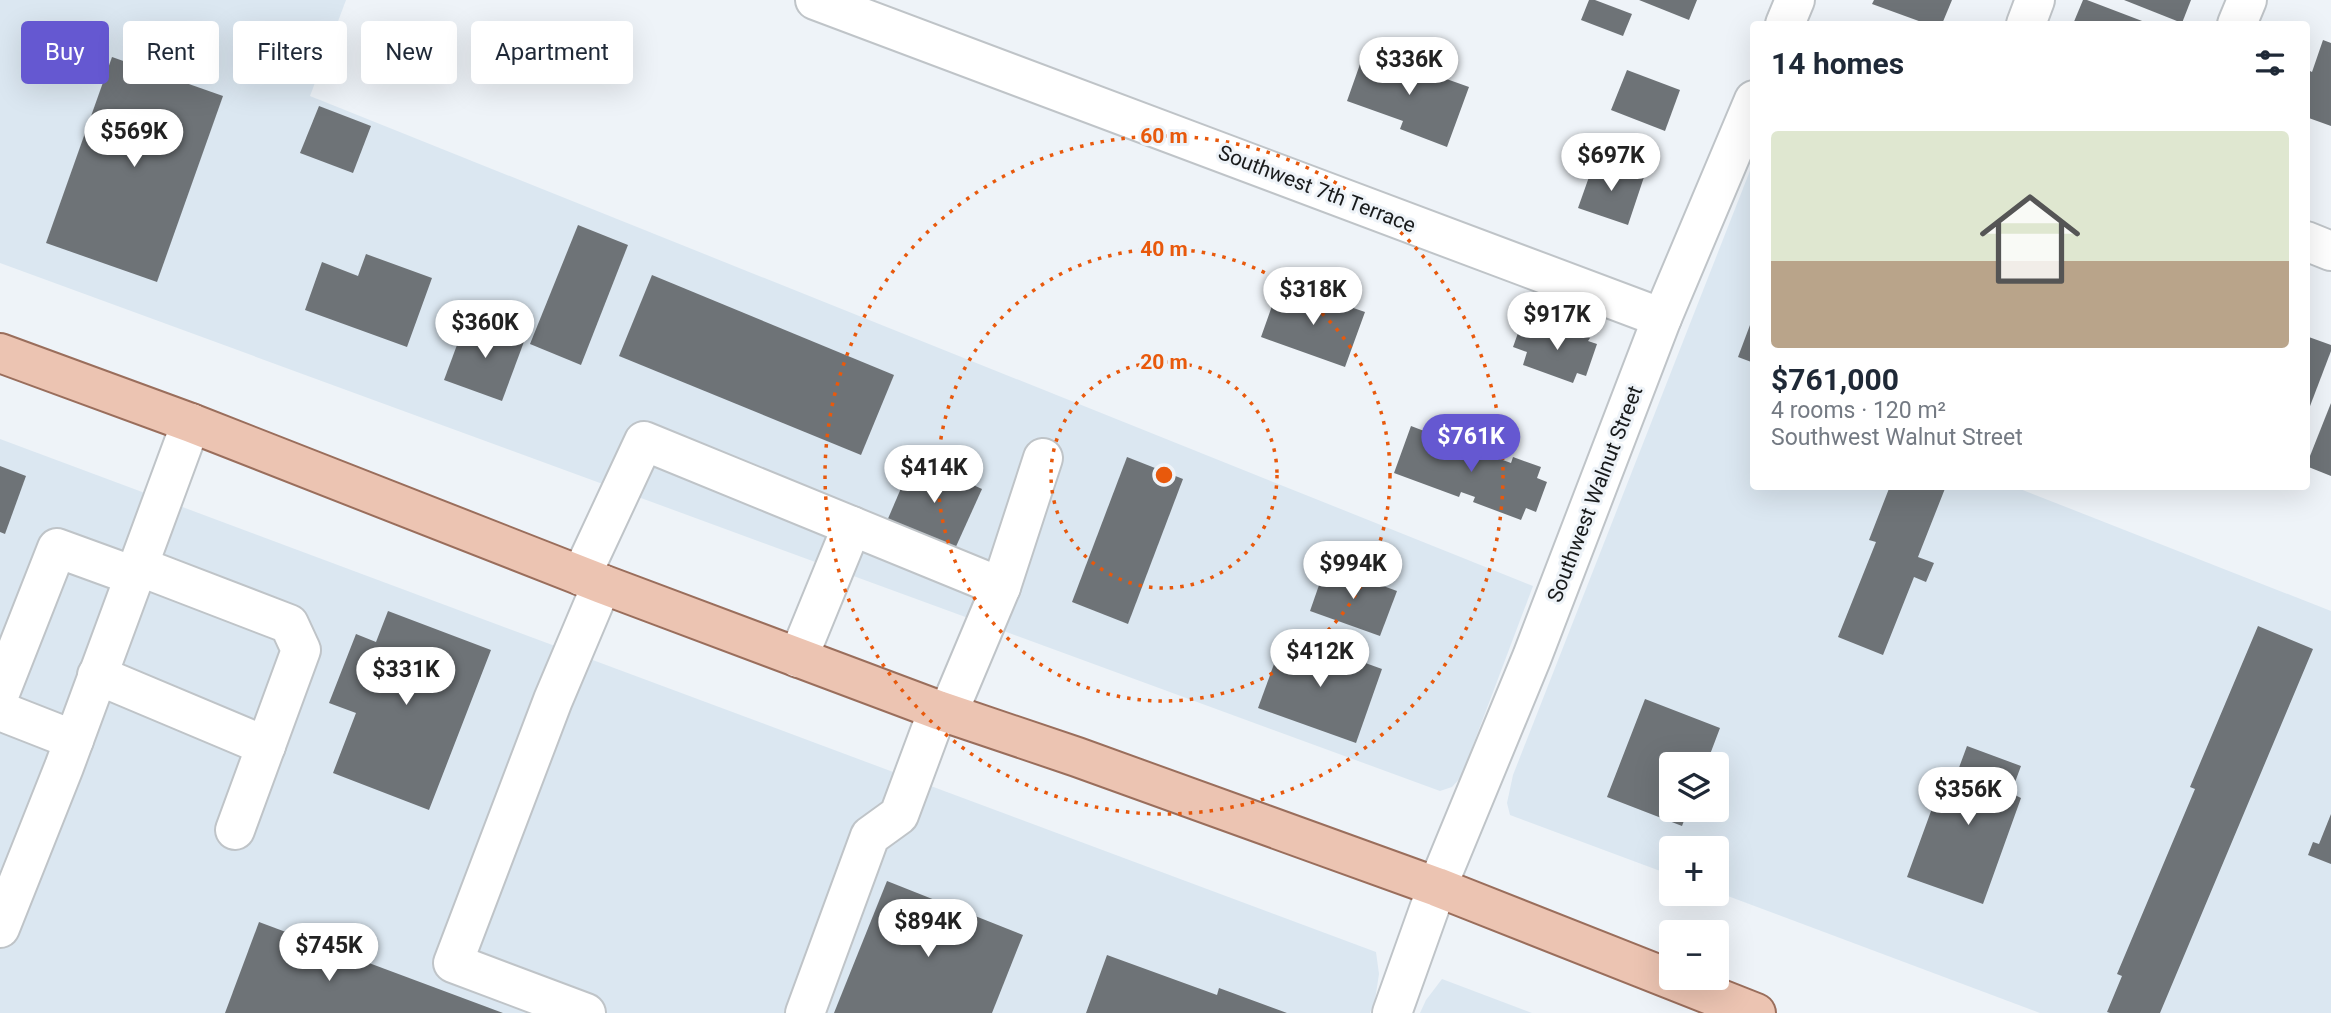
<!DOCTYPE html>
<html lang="en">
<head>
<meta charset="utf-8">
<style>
	:root { --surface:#fff; --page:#f2f2f3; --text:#1f2937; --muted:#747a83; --accent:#6558d1 }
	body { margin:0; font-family:Roboto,sans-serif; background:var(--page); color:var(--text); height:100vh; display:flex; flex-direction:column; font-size:26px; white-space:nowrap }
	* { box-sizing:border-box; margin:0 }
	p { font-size:23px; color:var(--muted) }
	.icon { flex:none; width:38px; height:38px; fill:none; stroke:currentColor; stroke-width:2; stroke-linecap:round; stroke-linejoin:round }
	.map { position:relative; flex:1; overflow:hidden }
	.panel { position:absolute; left:1750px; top:21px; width:560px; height:469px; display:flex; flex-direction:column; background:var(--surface); border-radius:7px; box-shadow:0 7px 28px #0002 }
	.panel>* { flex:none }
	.top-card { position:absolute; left:21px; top:21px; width:665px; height:63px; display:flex; gap:14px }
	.buttons { position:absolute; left:1659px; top:752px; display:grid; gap:14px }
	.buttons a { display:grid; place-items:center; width:70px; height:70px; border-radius:7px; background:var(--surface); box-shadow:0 7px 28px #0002; font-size:35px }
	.price { position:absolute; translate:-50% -60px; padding:0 16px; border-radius:24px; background:#fff; color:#222; font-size:23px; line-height:46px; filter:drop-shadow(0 2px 4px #0008) }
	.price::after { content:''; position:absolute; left:50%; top:42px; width:21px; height:16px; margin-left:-10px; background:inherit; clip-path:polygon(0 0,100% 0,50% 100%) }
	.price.selected { background:var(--accent); color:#fff }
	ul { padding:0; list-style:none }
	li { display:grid; align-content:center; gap:14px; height:371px; padding:0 21px }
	li span { display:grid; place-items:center; height:217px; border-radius:7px; color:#555 }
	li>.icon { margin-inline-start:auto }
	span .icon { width:126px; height:126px; fill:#fffc; stroke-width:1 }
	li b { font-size:30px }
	h2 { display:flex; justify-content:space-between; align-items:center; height:84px; padding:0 21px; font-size:30px }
	.tag { padding:0 24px; border-radius:7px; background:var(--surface); box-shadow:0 7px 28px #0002; font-size:24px; line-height:63px }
	.tag.selected { background:var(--accent); color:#fff }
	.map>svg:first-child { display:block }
	.built { fill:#dbe7f1; fill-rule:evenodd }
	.building { fill:#6e7377 }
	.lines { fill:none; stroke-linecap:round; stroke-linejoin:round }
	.minor-casing { stroke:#bfc4c8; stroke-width:42 }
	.major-casing { stroke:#9a6e5c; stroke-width:42 }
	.minor { stroke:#fff; stroke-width:38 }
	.major { stroke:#ecc4b2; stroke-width:38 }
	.ring { fill:none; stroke:#e8590c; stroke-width:3.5; stroke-dasharray:3.5 7 }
	.labels { text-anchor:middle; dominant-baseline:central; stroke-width:6; stroke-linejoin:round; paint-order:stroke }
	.street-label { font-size:21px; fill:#181a1b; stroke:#eef3f8 }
	.centre { fill:#e8590c; stroke:#eef3f8; stroke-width:3.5 }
	.ring-label { font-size:21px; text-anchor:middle; font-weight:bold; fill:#e8590c; stroke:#eef3f8; stroke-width:6; stroke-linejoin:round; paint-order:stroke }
</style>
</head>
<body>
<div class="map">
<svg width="2331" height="1013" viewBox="0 0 2331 1013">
	<rect width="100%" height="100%" fill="#eef3f8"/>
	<g class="built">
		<polygon points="0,0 346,0 310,96 1533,586 1461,777 1452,787 1440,791 0,263"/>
		<path d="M1753 163 1754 486 2015 487 2331 611V1013H2040L1717 892V849H1671V875L1510 815 1507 803 1513 775ZM1671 765H1717V810H1671Z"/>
		<polygon points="0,439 1376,952 1379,974 1375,1000 1370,1013 0,1013"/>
		<polygon points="1442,979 1532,1013 1420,1013 1426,1000"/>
	</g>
	<g class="building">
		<polygon points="1589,0 1595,0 1632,14 1623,36 1581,20"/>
		<polygon points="1639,0 1697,0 1689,20"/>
		<polygon points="1874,0 1952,0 1942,24 1927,24 1872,4"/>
		<polygon points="2083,0 2087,0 2150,24 2073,24"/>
		<polygon points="2124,0 2191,0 2182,23"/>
		<polygon points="2323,40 2331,43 2331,126 2306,117 2306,69 2312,72"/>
		<polygon points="1365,50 1469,87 1447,147 1400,129 1403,121 1347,101"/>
		<polygon points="112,57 223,96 157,282 46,243"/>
		<polygon points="1627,70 1680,90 1665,131 1611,110"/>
		<polygon points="319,106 371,126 353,173 300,153"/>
		<polygon points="1595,160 1644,177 1628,225 1578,208"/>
		<polygon points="578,225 628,245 581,365 530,344"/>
		<polygon points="366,254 432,278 407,347 305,310 322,262 358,276"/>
		<polygon points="652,275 894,375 861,455 619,356"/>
		<polygon points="1278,289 1334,310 1336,302 1365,312 1345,367 1261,337"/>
		<polygon points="1753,317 1754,317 1754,363 1738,357"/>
		<polygon points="467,318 525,339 502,401 444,380"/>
		<polygon points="1539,320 1590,338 1588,341 1597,344 1586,376 1577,373 1573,383 1523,365 1527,352 1513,347 1518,333 1533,338"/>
		<polygon points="2306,336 2331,345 2331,351 2307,414"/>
		<polygon points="2331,403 2331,476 2306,466"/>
		<polygon points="1411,426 1477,451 1475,456 1488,460 1489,455 1511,463 1513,457 1541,467 1537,478 1547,482 1536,512 1526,508 1521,520 1473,502 1475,497 1461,492 1459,497 1394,473"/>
		<polygon points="1127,457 1183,479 1128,624 1072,602"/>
		<polygon points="914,458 982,489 954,551 887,521"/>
		<polygon points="0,466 26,476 5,534 0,532"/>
		<polygon points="1890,486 1946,486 1918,557 1934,563 1926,582 1914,577 1883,655 1838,637 1876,542 1869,540"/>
		<polygon points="1326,565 1397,591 1380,636 1310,611"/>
		<polygon points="388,611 491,650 429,810 333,773 356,713 329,703 356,634 376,642"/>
		<polygon points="2258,626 2313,649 2160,1013 2110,1013 2107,1012 2122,976 2117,974 2195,789 2190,787"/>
		<polygon points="1285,634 1382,669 1356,743 1258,708"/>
		<polygon points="1645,699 1720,728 1706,765 1671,765 1671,810 1688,810 1682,826 1607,797"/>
		<polygon points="1967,746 2021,766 2011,793 2021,798 1983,904 1907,877 1946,770 1957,773"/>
		<polygon points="2331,814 2331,864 2308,855 2313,842 2319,844"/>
		<polygon points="887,881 1023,935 992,1013 834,1013"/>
		<polygon points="259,922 503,1013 225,1013"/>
		<polygon points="1107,955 1217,995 1219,988 1287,1013 1086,1013"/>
	</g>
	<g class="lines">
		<g class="minor-casing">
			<g id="minor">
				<polyline points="815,0 1662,318"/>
				<polyline points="1785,24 1795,0"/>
				<polyline points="2026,24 2035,0"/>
				<polyline points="2237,24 2247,0"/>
				<polyline points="2306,241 2331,251"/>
				<polyline points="138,566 289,624 301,650 235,830"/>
				<polyline points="581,576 644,441 1001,587 948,713"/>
				<polyline points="1001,587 1043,458"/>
				<polyline points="798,658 852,526"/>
				<polyline points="97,675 266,746"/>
				<polyline points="0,693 57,548 134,576"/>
				<polyline points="0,711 74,740"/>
				<polyline points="0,928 64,767 191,423"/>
				<polyline points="586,1013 453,963 553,700 602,584"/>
				<polyline points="805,1013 870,836 899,815 938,710"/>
				<polyline points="1392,1013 1437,887 1532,657 1662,318 1754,100"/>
			</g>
		</g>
		<g class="major-casing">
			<polyline id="major" points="0,353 191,423 602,584 938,710 1077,757 1437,887 1756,1013"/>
		</g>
		<use href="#minor" class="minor"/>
		<use href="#major" class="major"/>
	</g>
	<g class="ring">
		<circle cx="1164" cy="475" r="113"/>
		<circle cx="1164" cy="475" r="226"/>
		<circle cx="1164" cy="475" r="339"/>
	</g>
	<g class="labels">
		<g class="street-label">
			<text transform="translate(1317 189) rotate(21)">Southwest 7th Terrace</text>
			<text transform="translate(1595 494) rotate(-69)">Southwest Walnut Street</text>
		</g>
	</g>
	<circle cx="1164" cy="475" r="10" class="centre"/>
	<g class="ring-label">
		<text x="1164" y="143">60 m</text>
		<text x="1164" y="256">40 m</text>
		<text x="1164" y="369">20 m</text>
	</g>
</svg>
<div class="buttons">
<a><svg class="icon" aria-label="layers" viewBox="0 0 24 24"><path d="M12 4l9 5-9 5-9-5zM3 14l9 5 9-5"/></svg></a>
<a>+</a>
<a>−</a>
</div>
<b class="price" style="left:1409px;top:97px">$336K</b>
<b class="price" style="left:134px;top:169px">$569K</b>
<b class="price" style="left:1611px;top:193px">$697K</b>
<b class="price" style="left:1313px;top:327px">$318K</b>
<b class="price" style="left:1557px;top:352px">$917K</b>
<b class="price" style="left:485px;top:360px">$360K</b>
<b class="price selected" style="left:1471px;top:474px">$761K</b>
<b class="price" style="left:934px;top:505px">$414K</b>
<b class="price" style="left:1353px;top:601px">$994K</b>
<b class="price" style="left:1320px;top:689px">$412K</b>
<b class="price" style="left:406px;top:707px">$331K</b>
<b class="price" style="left:1968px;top:827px">$356K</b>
<b class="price" style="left:928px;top:959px">$894K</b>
<b class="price" style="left:329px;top:983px">$745K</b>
<div class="top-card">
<a class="tag selected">Buy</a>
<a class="tag">Rent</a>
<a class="tag">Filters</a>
<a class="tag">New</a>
<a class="tag">Apartment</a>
</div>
<section class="panel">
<h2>14 homes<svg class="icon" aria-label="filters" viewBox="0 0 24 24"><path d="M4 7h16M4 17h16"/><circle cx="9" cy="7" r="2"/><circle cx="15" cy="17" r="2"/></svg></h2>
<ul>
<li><span style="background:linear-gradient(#dfe7d0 60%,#b9a48a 0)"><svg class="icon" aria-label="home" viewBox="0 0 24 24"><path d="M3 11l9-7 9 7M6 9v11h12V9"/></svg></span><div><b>$761,000</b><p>4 rooms · 120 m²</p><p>Southwest Walnut Street</p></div></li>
</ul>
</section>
</div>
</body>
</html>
